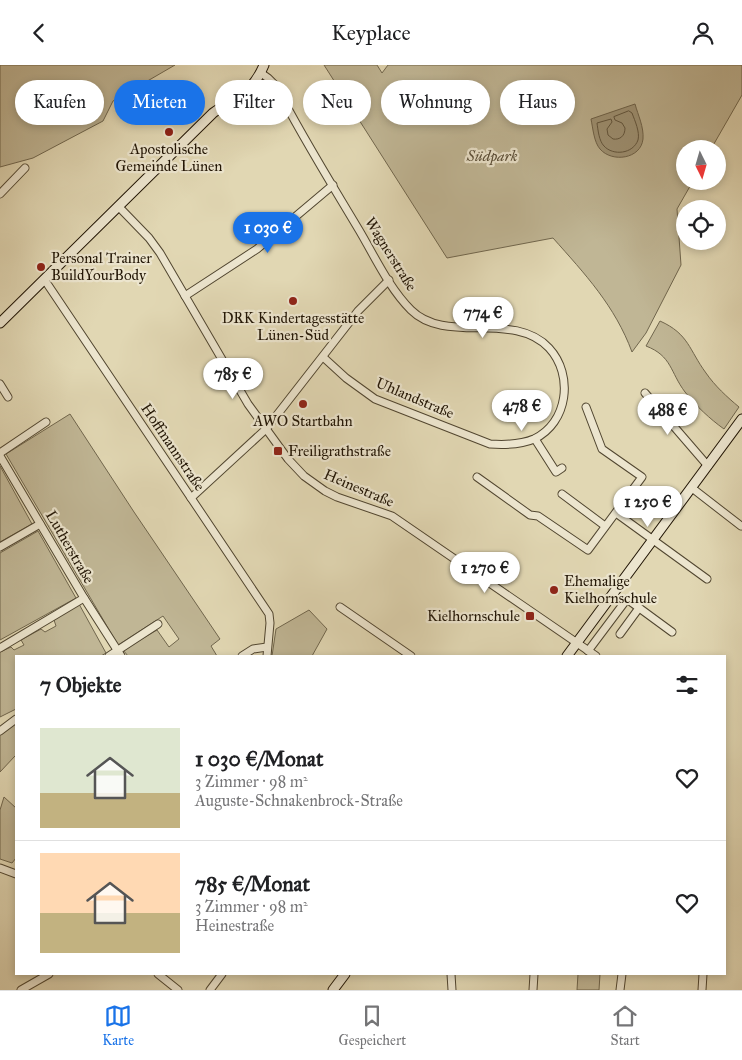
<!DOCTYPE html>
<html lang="de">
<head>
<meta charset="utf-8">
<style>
	:root { --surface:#fff; --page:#f6f6f6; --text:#202124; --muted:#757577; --line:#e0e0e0; --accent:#1a73e8 }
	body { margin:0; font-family:"IM FELL Great Primer",serif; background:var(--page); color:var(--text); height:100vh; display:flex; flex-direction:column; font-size:19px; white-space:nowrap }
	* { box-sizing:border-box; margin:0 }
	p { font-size:16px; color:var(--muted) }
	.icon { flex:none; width:28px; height:28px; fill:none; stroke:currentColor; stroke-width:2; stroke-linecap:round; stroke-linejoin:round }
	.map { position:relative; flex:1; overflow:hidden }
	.drawer { position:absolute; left:15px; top:590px; width:711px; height:320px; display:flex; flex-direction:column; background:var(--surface); border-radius:0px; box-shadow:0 2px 8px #0003 }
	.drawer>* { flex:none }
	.banner { position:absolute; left:15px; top:15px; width:712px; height:45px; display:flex; gap:10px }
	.needle { width:32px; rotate:175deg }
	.controls { position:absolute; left:676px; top:75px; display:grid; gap:10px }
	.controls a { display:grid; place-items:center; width:50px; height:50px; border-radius:50%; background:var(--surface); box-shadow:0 2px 8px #0003; font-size:25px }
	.price { position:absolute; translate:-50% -42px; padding:0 11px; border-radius:18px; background:#fff; color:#222; font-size:16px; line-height:32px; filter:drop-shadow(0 1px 2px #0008) }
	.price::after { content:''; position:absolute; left:50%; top:30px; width:15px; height:11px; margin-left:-8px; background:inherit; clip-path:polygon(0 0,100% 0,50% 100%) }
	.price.current { background:var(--accent); color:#fff }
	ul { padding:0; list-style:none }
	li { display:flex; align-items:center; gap:15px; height:125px; padding:0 25px }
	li+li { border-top:1px solid var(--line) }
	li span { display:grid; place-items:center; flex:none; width:140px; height:100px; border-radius:0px; color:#555 }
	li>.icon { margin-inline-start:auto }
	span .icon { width:60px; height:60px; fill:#fffc; stroke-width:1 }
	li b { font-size:21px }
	h2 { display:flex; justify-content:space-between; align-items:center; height:60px; padding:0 25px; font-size:21px }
	.chip { padding:0 18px; border-radius:22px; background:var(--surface); box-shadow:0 2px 8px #0003; font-size:18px; line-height:45px }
	.chip.current { background:var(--accent); color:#fff }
	header { display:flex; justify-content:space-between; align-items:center; height:65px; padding:0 25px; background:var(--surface); font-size:22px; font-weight:600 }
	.menu { display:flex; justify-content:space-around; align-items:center; height:70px; border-top:1px solid var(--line); background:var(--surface); font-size:14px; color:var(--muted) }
	.menu a { display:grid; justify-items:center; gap:2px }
	.menu .current { color:var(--accent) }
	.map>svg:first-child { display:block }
	.green { fill:#c0b695; stroke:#70664d }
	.water { fill:#a09578; stroke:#6d624a }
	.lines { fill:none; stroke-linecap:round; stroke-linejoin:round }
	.shore { stroke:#60553e; stroke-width:1 }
	.street-casing { stroke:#514630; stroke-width:9 }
	.secondary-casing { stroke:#211505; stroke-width:11 }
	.street { stroke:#ece5ce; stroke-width:7 }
	.secondary { stroke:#ece5ce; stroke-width:9 }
	.poi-dot { fill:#8f2418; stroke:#ece5ce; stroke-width:2 }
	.labels { text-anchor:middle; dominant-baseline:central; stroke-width:4.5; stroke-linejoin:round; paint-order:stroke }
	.poi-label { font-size:15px; fill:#211505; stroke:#ece5ce }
	.park-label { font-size:15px; font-style:italic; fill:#594d37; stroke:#ece5ce }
	.street-label { font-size:15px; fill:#211505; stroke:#ece5ce }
</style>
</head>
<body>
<header><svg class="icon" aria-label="back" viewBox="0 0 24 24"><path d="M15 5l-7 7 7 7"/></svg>Keyplace<svg class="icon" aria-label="person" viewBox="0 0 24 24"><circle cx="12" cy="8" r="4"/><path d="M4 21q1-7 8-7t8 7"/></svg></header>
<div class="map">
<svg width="742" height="925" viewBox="0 0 742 925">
	<rect width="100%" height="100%" fill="#e1d7b3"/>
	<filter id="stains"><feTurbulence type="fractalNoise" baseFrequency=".004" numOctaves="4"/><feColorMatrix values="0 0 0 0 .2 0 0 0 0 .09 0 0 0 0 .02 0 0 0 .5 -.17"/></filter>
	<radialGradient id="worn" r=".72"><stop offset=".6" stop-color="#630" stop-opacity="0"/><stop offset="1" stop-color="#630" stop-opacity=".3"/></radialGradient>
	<g class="green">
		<polygon points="0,0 175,0 113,36 103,56 33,93 0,102"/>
		<path d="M324 0H377L382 8 388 0H742V30L711 84H685V116H693L677 144 681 200 646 268 632 287C615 241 585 209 553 173L447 193Z"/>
		<path d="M660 256C689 269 689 285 706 308 715 321 727 332 739 342L724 364C710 354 696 341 685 327 670 307 672 291 646 281Z"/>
		<polygon points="70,349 134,447 220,574 211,581 217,591 128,591 123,585 157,565 169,582 179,574 163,551 118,580 6,389"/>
		<polygon points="0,401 32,459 0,477"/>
		<polygon points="38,466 76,533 0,575 0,488"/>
		<polygon points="79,539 106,588 101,591 16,591 16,644 0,652 0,587 11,582 14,585 24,580 21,575 41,564 45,567 56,561 54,555"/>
		<polygon points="309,545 327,564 312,591 272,591 276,564"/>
		<polygon points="16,657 16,692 15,691 0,707 0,669"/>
		<polygon points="4,732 16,743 16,793 12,798 0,794 0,745"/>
		<polygon points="578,909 600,909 599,925 577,925"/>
	</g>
	<path class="water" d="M635 39C638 50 644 62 643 74 641 94 612 98 600 84 594 77 593 64 591 54Z"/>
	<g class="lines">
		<path class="shore" d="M629 46 632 48C635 56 640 67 638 75 633 89 613 91 604 81 599 76 598 65 597 58L611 54 612 57 607 64 608 70 613 74C620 75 625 71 625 63L622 58 615 55 614 52Z"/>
		<g class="street-casing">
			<g id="street">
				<path d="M261 8 268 13 276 21C301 70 331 118 359 165 375 192 389 223 411 245 446 280 514 245 549 283 574 310 568 358 534 374 520 380 505 380 490 379L375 334 346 313 323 292"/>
				<polyline points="0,129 25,103"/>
				<polyline points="118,141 149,173 160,188 248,339 288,394 304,411 325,426 337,432 392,451 596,591"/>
				<polyline points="44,214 269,549 270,558 267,591"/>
				<polyline points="185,231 257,184 333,120"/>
				<polyline points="0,319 8,332"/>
				<polyline points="645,328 708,401"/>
				<polyline points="535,374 556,407 562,403"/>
				<polyline points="0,388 46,357"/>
				<polyline points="0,391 84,533 121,591"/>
				<polyline points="477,412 530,450 538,451 588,485 642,412 602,384 586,342"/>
				<polyline points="692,423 741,461"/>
				<polyline points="562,429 605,461"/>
				<polyline points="191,433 266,364 358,246 389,215"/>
				<polyline points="616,448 707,514"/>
				<polyline points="0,482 40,459"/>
				<polyline points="340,542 411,591"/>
				<polyline points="620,569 639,543"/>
				<polyline points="0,583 84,533"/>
				<polyline points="588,586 627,534 672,567"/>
				<polyline points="109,591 158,559"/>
				<polyline points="242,591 253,584 267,582"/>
				<polyline points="0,666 16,654"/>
				<polyline points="0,803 16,809"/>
				<polyline points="158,909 178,925"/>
				<polyline points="451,909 452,925"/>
				<polyline points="21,925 49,909"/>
				<polyline points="210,925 222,909"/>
				<polyline points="533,925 534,909"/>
				<polyline points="620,925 622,909"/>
				<polyline points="702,925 703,909"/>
			</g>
		</g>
		<g class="secondary-casing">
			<g id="secondary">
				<path d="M0 258 213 48C236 31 252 29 264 0"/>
				<polyline points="567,591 742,354"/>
				<polyline points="333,925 345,909"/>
			</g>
		</g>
		<use href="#street" class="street"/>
		<use href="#secondary" class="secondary"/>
	</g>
	<g class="poi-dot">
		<circle cx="169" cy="67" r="5"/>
		<circle cx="41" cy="202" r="5"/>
		<circle cx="293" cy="236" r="5"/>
		<circle cx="303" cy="339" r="5"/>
		<rect x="273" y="381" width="10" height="10" rx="2.5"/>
		<circle cx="554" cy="525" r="5"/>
		<rect x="525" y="546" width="10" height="10" rx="2.5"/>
	</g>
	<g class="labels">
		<g class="poi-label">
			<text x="169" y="84">Apostolische<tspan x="169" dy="17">Gemeinde Lünen</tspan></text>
			<text x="51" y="193" text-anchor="start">Personal Trainer<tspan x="51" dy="17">BuildYourBody</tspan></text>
			<text x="293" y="253">DRK Kindertagesstätte<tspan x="293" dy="17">Lünen-Süd</tspan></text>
			<text x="303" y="356">AWO Startbahn</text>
			<text x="288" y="386" text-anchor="start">Freiligrathstraße</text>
			<text x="564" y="516" text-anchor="start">Ehemalige<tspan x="564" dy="17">Kielhornschule</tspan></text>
			<text x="520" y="551" text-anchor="end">Kielhornschule</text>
		</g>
		<g class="park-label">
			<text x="492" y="91">Südpark</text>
		</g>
		<g class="street-label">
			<text transform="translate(391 189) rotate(58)">Wagnerstraße</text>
			<text transform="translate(415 333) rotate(23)">Uhlandstraße</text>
			<text transform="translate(173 382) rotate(56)">Hoffmannstraße</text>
			<text transform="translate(359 423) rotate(23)">Heinestraße</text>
			<text transform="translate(70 482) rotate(60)">Lutherstraße</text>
		</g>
	</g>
	<rect width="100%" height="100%" filter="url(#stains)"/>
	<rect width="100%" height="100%" fill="url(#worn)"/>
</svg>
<div class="controls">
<a><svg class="needle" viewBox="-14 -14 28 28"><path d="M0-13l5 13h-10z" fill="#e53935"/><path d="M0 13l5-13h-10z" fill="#757577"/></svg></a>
<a><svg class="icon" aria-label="locate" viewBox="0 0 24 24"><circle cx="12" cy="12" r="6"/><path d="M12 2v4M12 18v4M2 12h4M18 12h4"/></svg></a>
</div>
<b class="price current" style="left:268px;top:189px">1 030 €</b>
<b class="price" style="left:483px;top:274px">774 €</b>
<b class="price" style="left:233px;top:335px">785 €</b>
<b class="price" style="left:522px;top:367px">478 €</b>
<b class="price" style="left:668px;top:371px">488 €</b>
<b class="price" style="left:648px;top:463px">1 250 €</b>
<b class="price" style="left:485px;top:529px">1 270 €</b>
<div class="banner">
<a class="chip">Kaufen</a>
<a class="chip current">Mieten</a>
<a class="chip">Filter</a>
<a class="chip">Neu</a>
<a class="chip">Wohnung</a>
<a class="chip">Haus</a>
</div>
<section class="drawer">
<h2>7 Objekte<svg class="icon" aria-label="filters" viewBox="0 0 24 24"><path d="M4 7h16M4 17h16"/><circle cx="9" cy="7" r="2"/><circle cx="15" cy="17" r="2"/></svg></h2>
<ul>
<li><span style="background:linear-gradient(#dfe7d0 65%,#c2b280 0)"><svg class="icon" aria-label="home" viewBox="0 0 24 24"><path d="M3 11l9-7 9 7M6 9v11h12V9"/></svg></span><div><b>1 030 €/Monat</b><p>3 Zimmer · 98 m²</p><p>Auguste-Schnakenbrock-Straße</p></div><svg class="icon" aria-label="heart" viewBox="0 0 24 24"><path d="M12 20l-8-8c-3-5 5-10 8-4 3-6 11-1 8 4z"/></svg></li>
<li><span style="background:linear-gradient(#ffd9b3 60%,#c2b280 0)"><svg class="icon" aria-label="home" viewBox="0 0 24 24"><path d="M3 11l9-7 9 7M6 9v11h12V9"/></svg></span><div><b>785 €/Monat</b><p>3 Zimmer · 98 m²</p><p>Heinestraße</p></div><svg class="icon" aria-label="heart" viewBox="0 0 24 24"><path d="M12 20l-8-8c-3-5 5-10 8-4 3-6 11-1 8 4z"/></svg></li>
</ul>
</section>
</div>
<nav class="menu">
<a class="current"><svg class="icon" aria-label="map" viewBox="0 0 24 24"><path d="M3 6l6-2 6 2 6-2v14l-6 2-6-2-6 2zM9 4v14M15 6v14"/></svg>Karte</a>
<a><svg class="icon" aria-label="saved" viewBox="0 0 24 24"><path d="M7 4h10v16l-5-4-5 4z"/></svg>Gespeichert</a>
<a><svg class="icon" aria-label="home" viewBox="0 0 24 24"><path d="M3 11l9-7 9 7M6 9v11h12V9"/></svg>Start</a>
</nav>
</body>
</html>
